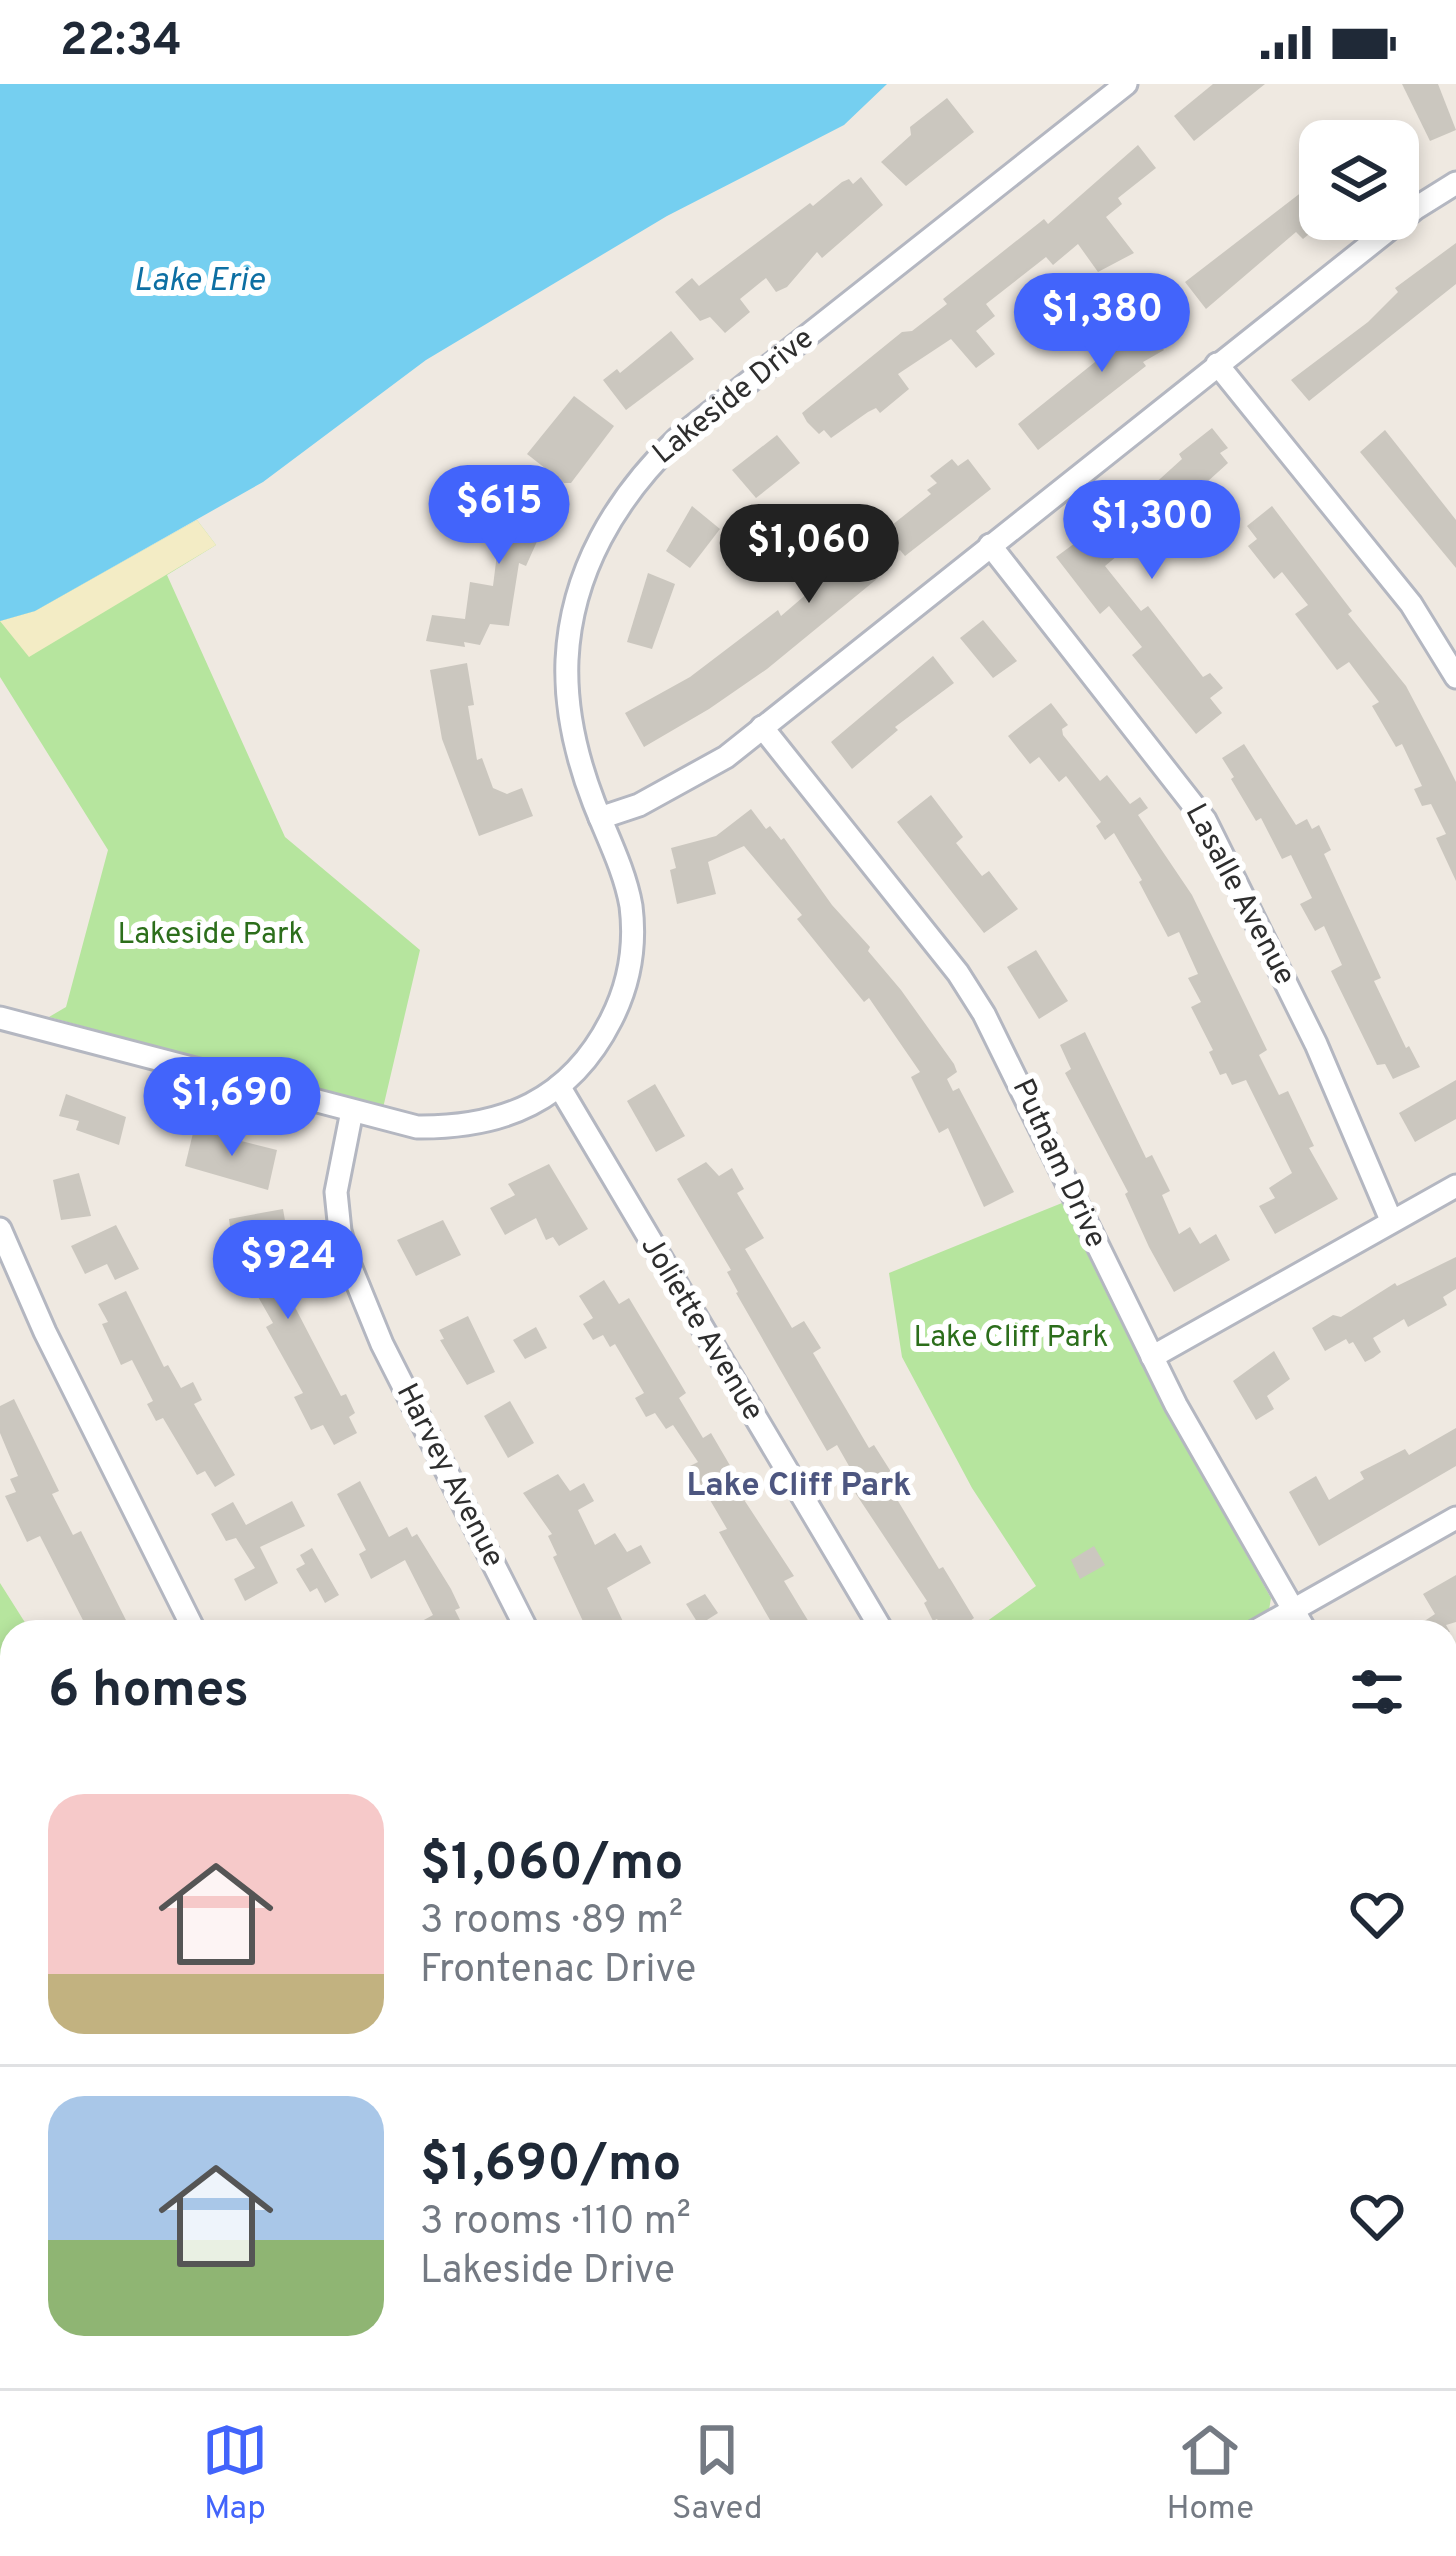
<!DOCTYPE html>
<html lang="en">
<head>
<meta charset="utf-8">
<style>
	:root { --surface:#fff; --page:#f6f6f7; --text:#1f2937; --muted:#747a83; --line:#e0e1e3; --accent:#4264fb }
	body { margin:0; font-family:Overpass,sans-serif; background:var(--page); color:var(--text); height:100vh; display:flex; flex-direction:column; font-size:45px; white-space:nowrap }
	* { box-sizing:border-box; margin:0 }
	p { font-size:39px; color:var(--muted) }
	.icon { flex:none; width:66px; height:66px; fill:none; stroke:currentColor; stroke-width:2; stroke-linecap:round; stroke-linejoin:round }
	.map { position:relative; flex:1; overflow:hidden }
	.side { position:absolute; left:0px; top:1536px; width:1458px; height:768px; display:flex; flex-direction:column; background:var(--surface); border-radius:36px 36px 0 0; box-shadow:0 6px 18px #0003 }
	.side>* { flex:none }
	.fabs { position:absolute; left:1299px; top:36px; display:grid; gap:24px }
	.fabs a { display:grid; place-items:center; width:120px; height:120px; border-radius:24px; background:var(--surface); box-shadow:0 6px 18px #0003; font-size:60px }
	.price { position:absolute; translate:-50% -102px; padding:0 27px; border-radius:42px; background:var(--accent); color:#fff; font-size:39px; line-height:78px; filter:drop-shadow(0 3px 6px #0008) }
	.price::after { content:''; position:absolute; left:50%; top:72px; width:36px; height:27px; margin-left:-18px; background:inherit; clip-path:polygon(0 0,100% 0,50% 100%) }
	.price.on { background:#222; color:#fff }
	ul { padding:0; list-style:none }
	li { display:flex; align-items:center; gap:36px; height:300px; padding:0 48px }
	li+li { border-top:3px solid var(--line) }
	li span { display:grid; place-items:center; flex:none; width:336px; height:240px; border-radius:36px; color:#555 }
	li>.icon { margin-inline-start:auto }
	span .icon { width:144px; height:144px; fill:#fffc; stroke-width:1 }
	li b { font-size:51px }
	h2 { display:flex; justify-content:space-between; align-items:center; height:144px; padding:0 48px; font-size:51px }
	.status { display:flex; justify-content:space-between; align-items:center; height:84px; padding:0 60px; background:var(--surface); direction:ltr }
	.status svg { height:33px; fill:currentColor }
	.tab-bar { display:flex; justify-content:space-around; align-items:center; height:168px; border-top:3px solid var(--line); background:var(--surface); font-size:33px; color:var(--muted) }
	.tab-bar a { display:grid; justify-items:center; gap:6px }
	.tab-bar .on { color:var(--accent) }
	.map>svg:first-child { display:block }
	.green { fill:#b6e59e }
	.sand { fill:#f3ecc5 }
	.water { fill:#75cff0 }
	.building { fill:#cbc7bf }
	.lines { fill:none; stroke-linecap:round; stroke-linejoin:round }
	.street-casing { stroke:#b4b7c1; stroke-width:27 }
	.street { stroke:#fff; stroke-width:21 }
	.labels { text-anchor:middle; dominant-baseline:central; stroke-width:12; stroke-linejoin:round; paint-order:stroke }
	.street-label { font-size:30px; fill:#2e2e2e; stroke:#fff }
	.park-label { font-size:30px; fill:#2c6e1b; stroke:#fff }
	.water-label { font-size:33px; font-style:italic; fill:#0d6fa3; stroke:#fff }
	.neighbourhood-label { font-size:33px; font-weight:bold; fill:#4d5680; stroke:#fff }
</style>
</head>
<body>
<div class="status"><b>22:34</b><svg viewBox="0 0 49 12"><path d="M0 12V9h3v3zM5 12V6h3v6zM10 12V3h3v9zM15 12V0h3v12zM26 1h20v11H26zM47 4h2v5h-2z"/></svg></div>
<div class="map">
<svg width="1456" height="2304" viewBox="0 0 1456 2304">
	<rect width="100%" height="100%" fill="#efe9e1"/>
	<g class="green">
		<polygon points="197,436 216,461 167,491 285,753 420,866 383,1024 49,933 66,923 108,766 0,593 0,537 35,527"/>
		<polygon points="1062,1119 1155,1307 1271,1514 1269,1526 1231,1548 972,1548 1036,1502 972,1404 902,1273 889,1189"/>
		<polygon points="0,1499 31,1548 12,1548 12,2292 236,2292 242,2304 0,2304"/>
		<polygon points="259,2292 394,2292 400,2304 266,2304"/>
	</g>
	<polygon class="sand" points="197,436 216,461 29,573 0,537 35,527"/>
	<polygon class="water" points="0,0 887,0 844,41 667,132 426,276 263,398 35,527 0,537"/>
	<g class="building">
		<polygon points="1213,0 1265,0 1194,57 1174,32"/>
		<polygon points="1402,0 1438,0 1456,46 1430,57"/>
		<polygon points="947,14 974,48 906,102 881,78 911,51 910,43"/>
		<polygon points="1138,61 1156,84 1118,114 1122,120 1106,133 1134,169 1098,188 1078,160 1053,181 1046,173 986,220 995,232 976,247 995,270 976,284 951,255 898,290 909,305 880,329 876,324 868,328 831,354 824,346 819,350 807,338 802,329 902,248 912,247 947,220 943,215 1044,135 1048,140"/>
		<polygon points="861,93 883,121 822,174 817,168 787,203 776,208 766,194 740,215 750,228 725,249 710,233 700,237 675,208 692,194 699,202 810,119 813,122 842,98 849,95 853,100"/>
		<polygon points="1320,94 1320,141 1303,155 1296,148 1206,225 1185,198"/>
		<polygon points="1456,159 1456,200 1309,317 1291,296 1368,238 1398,208 1395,204"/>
		<polygon points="1153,210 1179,244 1159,260 1164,266 1143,278 1146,282 1038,366 1018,340 1141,241 1130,229"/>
		<polygon points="671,247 694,275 626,326 603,296 617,285 620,289"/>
		<polygon points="574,312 614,342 571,399 564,399 527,370"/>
		<polygon points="1212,344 1228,364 1220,369 1228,379 1186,417 1183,414 1160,432 1157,429 1124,455 1129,462 1105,482 1141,527 1148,522 1203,593 1210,589 1223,604 1210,614 1222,629 1196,650 1132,571 1142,563 1109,522 1100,530 1056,473 1150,404 1182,375 1179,370"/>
		<polygon points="1385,346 1456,436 1456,484 1360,368"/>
		<polygon points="777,351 800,379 756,414 732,386"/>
		<polygon points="952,375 958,382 968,375 991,405 905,472 900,466 874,488 878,494 767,585 709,625 644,663 625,629 690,593 778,526 781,532 830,490 824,482 833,476 826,467 840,457 847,465 866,449 872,457 931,410 927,406 937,399 930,392"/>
		<polygon points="507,395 556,415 526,482 519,479 509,542 490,540 480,561 464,558 465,563 426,557 432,531 465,535 470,498 493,502 497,470 491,467 501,445 489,440"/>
		<polygon points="692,422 720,445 690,484 666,467"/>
		<polygon points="1272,422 1352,527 1348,530 1406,602 1444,674 1456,698 1456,797 1436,754 1446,750 1431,720 1422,722 1414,705 1422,702 1402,660 1396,663 1372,622 1379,618 1349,578 1337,586 1295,530 1308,521 1282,488 1274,495 1248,462 1257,455 1247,442"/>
		<polygon points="648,489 675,500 652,565 627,558"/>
		<polygon points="983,536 1017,577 993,594 960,554"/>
		<polygon points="933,572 954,599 895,643 898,646 852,685 831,658"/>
		<polygon points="467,579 474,621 468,622 477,676 482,674 493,704 507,710 522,704 533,732 479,752 442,655 430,586"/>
		<polygon points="1051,619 1068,641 1062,645 1063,651 1100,697 1107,691 1130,720 1140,713 1148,724 1138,731 1192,811 1267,966 1259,971 1279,1011 1288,1007 1314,1062 1309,1064 1338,1115 1275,1150 1259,1122 1275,1114 1269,1104 1292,1089 1246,996 1232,1001 1226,989 1220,991 1209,968 1213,966 1191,923 1201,918 1188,894 1198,890 1179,848 1168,853 1139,798 1142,796 1114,749 1105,756 1096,742 1101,738 1066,692 1059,698 1039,673 1030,680 1008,652"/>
		<polygon points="1244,660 1296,741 1307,735 1312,745 1319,741 1331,766 1324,770 1381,894 1374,897 1406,964 1409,962 1420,983 1393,995 1385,980 1377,981 1331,887 1342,881 1324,842 1315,847 1300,820 1312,814 1291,771 1282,775 1261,734 1256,737 1231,695 1234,693 1222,674"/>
		<polygon points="931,711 963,753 956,759 982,792 989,787 1018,825 984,849 897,738"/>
		<polygon points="751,725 766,745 770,742 781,756 784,754 832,821 870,863 868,867 901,906 954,980 957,988 947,995 953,1007 959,1004 1014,1108 984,1123 948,1044 939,1049 911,993 920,988 869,914 864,918 797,835 802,831 744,762 708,778 716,810 677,820 670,786 676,784 671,764 716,752"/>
		<polygon points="1036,866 1068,917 1039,935 1007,883"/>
		<polygon points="1085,948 1146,1074 1152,1071 1170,1107 1162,1111 1179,1150 1190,1143 1200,1160 1216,1150 1230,1176 1174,1208 1149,1163 1125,1110 1128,1108 1065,989 1071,985 1060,961"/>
		<polygon points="1456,996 1456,1035 1415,1058 1399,1029"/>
		<polygon points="655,1000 685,1052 656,1068 627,1017"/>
		<polygon points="66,1010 126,1033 119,1061 76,1046 79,1037 59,1032"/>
		<polygon points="194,1045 277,1066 268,1106 185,1082"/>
		<polygon points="706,1078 719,1092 732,1084 744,1105 737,1109 764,1154 745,1165 792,1244 804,1237 821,1264 813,1269 869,1364 874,1361 900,1402 892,1407 939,1485 943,1483 974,1534 961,1544 945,1548 937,1535 933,1537 924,1519 927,1517 854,1407 861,1403 837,1361 827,1367 736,1209 738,1208 727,1188 731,1186 677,1095"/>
		<polygon points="549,1080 588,1145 559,1162 553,1153 546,1156 536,1134 505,1151 490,1124 515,1111 508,1100"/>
		<polygon points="79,1089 91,1132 61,1136 53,1096"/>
		<polygon points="283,1125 287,1148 278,1163 284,1202 341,1312 346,1310 355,1329 349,1333 357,1349 334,1361 323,1341 311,1346 294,1313 303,1309 266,1243 273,1239 253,1204 240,1211 229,1135"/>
		<polygon points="443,1136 461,1171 416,1192 397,1156"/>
		<polygon points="116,1141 139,1185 115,1196 107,1180 85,1190 71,1162"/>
		<polygon points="1456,1173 1456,1205 1443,1213 1447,1221 1408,1243 1404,1235 1373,1254 1381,1268 1373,1274 1365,1278 1353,1258 1349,1260 1346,1255 1325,1267 1312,1244 1333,1231 1341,1233 1395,1199 1397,1202"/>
		<polygon points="604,1196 619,1220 629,1214 686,1309 679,1314 703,1354 711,1349 735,1390 731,1393 737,1405 794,1492 784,1497 815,1548 777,1548 719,1448 727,1445 690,1382 698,1378 673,1341 666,1345 655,1329 646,1333 635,1314 644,1309 615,1260 610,1263 603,1251 593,1256 583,1240 593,1234 579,1212"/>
		<polygon points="126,1207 164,1283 168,1281 181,1304 193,1298 202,1316 194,1320 235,1391 215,1403 205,1387 197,1391 163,1334 156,1337 147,1320 153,1317 132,1276 121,1281 102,1240 108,1238 98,1220"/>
		<polygon points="468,1232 495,1288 467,1301 440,1256 444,1255 439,1246"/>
		<polygon points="536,1243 547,1264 525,1275 513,1256"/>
		<polygon points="1274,1267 1290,1295 1267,1312 1274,1325 1256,1336 1233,1297"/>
		<polygon points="14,1315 59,1407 52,1410 73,1451 81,1447 132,1548 89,1548 40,1452 27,1458 5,1412 16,1408 10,1395 18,1392 0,1349 0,1322"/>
		<polygon points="510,1317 534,1359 508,1374 484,1332"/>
		<polygon points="1456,1344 1456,1382 1319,1462 1289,1408 1316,1392 1329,1416 1364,1395 1360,1388 1405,1365 1409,1371"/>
		<polygon points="558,1390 570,1407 584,1399 594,1417 578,1426 595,1461 615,1449 627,1468 641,1461 651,1479 607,1504 628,1548 588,1548 553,1473 557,1471 548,1452 552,1450 523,1409"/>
		<polygon points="360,1397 389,1453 407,1443 412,1453 417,1450 451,1505 460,1524 455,1526 466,1548 402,1548 433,1531 405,1476 371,1495 359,1470 366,1466 337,1410"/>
		<polygon points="292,1417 305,1442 260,1463 278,1499 245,1517 234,1495 255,1484 236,1454 226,1457 211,1430 233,1418 246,1441"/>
		<polygon points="1094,1462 1105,1481 1080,1495 1071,1476"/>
		<polygon points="312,1464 339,1511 325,1519 317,1504 310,1508 296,1485 305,1480 300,1471"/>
		<polygon points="1456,1491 1456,1538 1446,1541 1450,1548 1408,1548 1435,1530 1423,1510"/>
		<polygon points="705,1510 718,1529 699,1541 686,1520"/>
	</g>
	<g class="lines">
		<g class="street-casing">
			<g id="street">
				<polyline points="1217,280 1411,520 1456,593"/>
				<polyline points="990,461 1205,736 1316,960 1391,1136"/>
				<polyline points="762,643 958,889 984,930 1176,1321 1306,1548"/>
				<polyline points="600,734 639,721 726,673 1416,124 1456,99"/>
				<path d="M0 934 417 1043C503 1044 570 1017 611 936 629 901 636 862 631 822 625 787 607 752 594 719 577 675 565 624 567 576 571 488 616 413 678 354L1126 0"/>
				<polyline points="559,1002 883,1548"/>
				<polyline points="352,1027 336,1108 340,1147 349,1179 382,1260 528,1548"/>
				<polyline points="0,1145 45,1248 195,1548"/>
				<polyline points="1152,1273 1456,1102"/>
				<polyline points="1254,1548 1456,1434"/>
				<polyline points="1446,1719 1456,1717"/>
				<polyline points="1446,2093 1456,2095"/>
				<polyline points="567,2292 573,2304"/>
				<polyline points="900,2292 906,2304"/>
				<polyline points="1086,2292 1092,2304"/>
			</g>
		</g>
		<use href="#street" class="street"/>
	</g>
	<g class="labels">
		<g class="street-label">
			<text transform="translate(734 313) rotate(-39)">Lakeside Drive</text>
			<text transform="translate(1239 811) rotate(62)">Lasalle Avenue</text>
			<text transform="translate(1058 1080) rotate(65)">Putnam Drive</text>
			<text transform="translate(701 1245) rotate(59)">Joliette Avenue</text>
			<text transform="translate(449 1392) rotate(63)">Harvey Avenue</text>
		</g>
		<g class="park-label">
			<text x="211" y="851">Lakeside Park</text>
			<text x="1011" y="1254">Lake Cliff Park</text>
		</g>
		<g class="water-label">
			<text x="199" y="198">Lake Erie</text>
		</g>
		<g class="neighbourhood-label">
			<text x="799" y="1403">Lake Cliff Park</text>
		</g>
	</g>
</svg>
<div class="fabs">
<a><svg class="icon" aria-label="layers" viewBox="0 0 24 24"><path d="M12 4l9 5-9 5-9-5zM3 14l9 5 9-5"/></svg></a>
</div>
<b class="price" style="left:1102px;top:291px">$1,380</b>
<b class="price" style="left:499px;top:483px">$615</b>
<b class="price" style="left:1152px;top:498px">$1,300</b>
<b class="price on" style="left:809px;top:522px">$1,060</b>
<b class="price" style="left:232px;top:1075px">$1,690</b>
<b class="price" style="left:288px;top:1238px">$924</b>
<section class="side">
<h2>6 homes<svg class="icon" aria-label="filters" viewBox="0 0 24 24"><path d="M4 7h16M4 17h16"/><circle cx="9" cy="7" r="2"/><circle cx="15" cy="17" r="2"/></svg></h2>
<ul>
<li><span style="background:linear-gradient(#f6c9c9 75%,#c2b280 0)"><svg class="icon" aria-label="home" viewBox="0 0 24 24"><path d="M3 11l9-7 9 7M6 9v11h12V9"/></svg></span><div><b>$1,060/mo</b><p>3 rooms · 89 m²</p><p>Frontenac Drive</p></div><svg class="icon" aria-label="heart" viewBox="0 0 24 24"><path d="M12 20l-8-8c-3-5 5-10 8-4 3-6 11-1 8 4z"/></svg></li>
<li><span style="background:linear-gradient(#a9c7e8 60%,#8fb573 0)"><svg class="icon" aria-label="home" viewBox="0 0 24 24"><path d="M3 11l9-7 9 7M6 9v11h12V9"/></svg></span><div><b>$1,690/mo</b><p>3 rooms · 110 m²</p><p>Lakeside Drive</p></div><svg class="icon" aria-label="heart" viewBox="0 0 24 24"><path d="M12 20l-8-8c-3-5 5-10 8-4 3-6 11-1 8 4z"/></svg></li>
</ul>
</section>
</div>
<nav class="tab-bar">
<a class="on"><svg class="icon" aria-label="map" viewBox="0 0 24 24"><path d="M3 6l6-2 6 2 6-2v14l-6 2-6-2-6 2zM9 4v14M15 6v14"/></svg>Map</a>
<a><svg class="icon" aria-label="saved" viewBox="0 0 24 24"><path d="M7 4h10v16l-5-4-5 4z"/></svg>Saved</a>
<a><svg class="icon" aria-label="home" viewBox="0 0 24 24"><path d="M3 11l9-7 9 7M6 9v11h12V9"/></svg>Home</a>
</nav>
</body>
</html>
